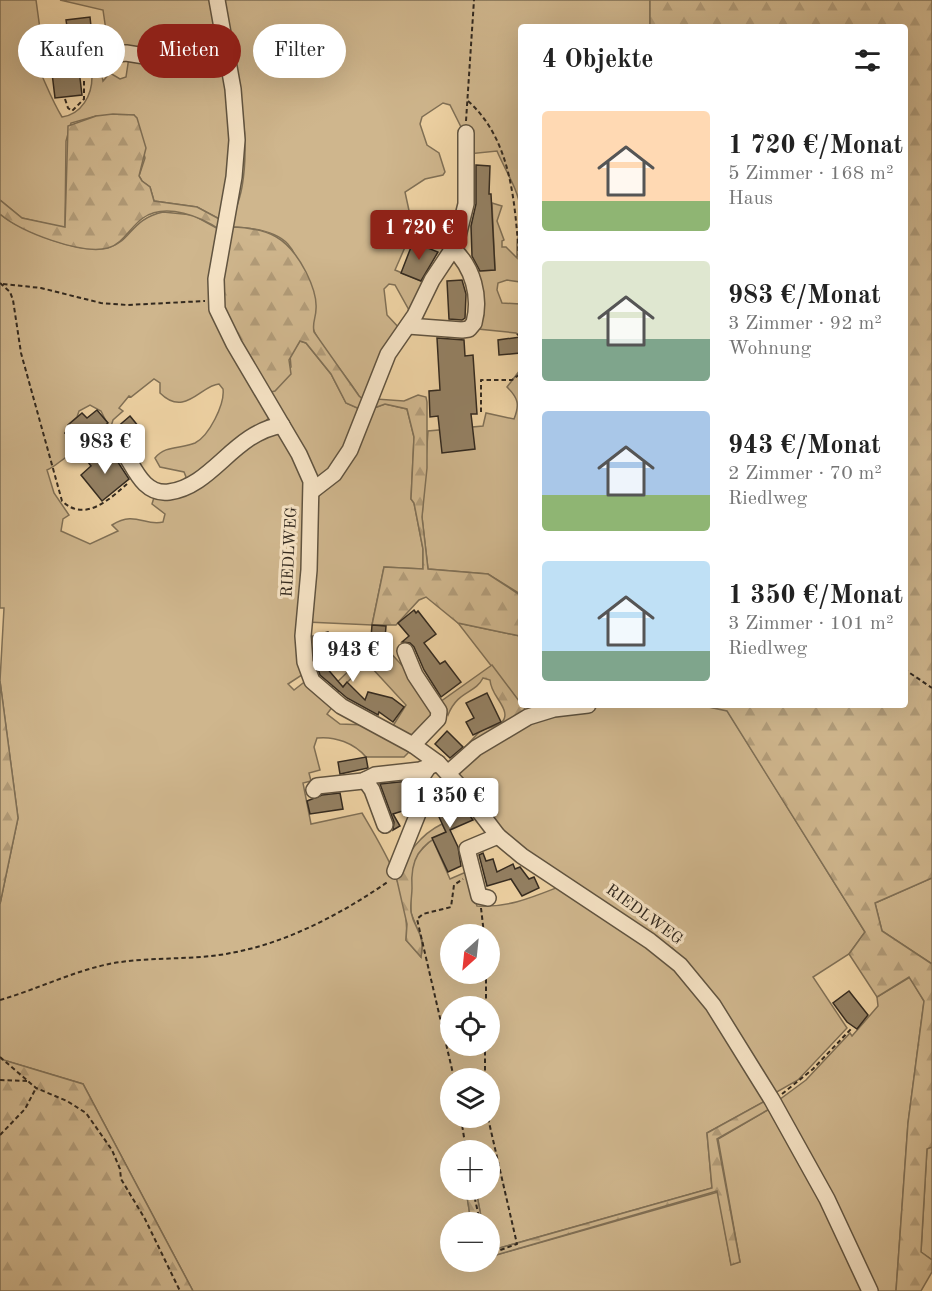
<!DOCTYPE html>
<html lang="de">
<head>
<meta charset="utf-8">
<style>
	:root { --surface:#fff; --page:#f2f2f2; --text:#222; --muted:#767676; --accent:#8f2418 }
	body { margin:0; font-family:"Old Standard TT",serif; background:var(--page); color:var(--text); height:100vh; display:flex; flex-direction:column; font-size:22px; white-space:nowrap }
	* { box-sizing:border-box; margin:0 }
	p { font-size:20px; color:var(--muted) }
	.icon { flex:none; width:33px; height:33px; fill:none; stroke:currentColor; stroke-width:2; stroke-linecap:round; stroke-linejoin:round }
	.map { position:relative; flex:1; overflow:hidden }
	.drawer { position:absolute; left:518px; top:24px; width:390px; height:684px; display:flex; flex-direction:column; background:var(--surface); border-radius:6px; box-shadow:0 6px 24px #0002 }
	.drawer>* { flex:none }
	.hud { position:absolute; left:18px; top:24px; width:410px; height:54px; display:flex; gap:12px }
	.needle { width:39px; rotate:207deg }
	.fabs { position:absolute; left:440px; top:924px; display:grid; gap:12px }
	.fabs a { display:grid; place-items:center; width:60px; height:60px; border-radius:50%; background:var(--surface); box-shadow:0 6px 24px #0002; font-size:30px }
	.price { position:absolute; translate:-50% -51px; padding:0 14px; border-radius:6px; background:#fff; color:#222; font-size:20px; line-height:39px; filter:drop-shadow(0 2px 3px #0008) }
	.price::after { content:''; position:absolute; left:50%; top:36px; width:18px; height:14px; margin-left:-9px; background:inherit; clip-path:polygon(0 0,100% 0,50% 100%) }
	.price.selected { background:var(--accent); color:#fff }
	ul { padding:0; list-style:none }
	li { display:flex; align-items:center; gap:18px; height:150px; padding:0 24px }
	li span { display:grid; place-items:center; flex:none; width:168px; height:120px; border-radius:6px; color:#555 }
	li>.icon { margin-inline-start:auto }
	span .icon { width:72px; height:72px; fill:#fffc; stroke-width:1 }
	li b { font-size:26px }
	h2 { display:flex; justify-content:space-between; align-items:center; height:72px; padding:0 24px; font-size:26px }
	.pill { padding:0 21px; border-radius:27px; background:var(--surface); box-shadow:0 6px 24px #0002; font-size:21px; line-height:54px }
	.pill.selected { background:var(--accent); color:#fff }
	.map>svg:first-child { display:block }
	.green { fill:#cfb68d; stroke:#807056; stroke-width:1.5; fill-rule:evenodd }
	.forest { fill:url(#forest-firs); stroke:#807056; stroke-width:1.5 }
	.building { fill:#948164; stroke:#32291f; stroke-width:1.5 }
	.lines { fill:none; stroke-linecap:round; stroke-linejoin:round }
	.minor-casing { stroke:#615440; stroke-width:18 }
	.path { stroke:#32291f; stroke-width:2; stroke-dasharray:4.5 3; stroke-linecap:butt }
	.minor { stroke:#f5e2c4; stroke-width:15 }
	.labels { text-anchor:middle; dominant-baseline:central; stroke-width:6; stroke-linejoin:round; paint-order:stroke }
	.street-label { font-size:16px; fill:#32291f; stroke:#f5e2c4 }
</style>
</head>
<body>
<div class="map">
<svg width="932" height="1291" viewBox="0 0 932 1291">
	<defs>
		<pattern id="forest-firs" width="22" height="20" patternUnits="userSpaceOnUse" patternTransform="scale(1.5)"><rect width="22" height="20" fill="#cfb68d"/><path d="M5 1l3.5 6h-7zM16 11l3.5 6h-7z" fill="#b29c79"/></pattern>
	</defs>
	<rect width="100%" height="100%" fill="#efd3a4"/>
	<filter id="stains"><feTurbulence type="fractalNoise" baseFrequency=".00333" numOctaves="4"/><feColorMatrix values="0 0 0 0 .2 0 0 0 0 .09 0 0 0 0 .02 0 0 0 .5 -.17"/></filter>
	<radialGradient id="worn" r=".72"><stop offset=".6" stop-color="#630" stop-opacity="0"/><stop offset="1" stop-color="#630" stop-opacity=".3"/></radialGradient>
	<g class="green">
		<path d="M0 0H36L43 51V57L36 63C45 81 51 99 62 117 82 114 92 95 92 77L102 76 103 81 110 73 120 79 126 77 129 57 221 62 233 108 223 221 197 207 154 201 150 187 142 181 139 176 145 158 134 115 96 116 71 123 66 141 65 228 22 218 0 200Z"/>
		<polygon points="60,0 210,0 219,48 176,59 109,51 103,10"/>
		<path d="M220 0H650V26L664 27H520V208C519 191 504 168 497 151L468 154 464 133 450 105 443 103 422 117 420 124 427 145 439 153 445 172 443 175 425 179 405 192 413 229 395 270 426 283 409 310 395 285 389 284 384 289 387 315 401 330 366 402 359 396C348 378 321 347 314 331 290 274 319 229 230 227 234 214 240 200 242 187 253 125 232 60 220 0Z"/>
		<polygon points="492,203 502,206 497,221 504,240 502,241 502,247 506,247 517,258 517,244 520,228 520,288 520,282 507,280 498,283 497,290 502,303 520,304 520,337 516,333 478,329 475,271 495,270"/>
		<path d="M163 212 193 215 222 231 213 289 217 318 266 404 269 418 206 469 180 485 186 477 184 472 160 467 155 458C165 445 181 449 195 443 209 436 225 404 223 389L219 384C201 385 185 418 160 393V383L154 379 131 397 129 396 119 408 123 411 113 420 109 433 103 427 107 423 101 411 90 405 79 411 77 417 69 424 71 428 65 433 78 452C64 455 59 465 47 470L54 493 69 515 63 519 61 531 90 544 118 531 112 525C135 510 145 527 163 522L165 514 152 504 155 494C204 506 241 424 276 432 285 434 291 444 295 451 318 496 306 564 302 614 301 634 298 653 305 673L288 684 294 690 307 680 333 706 327 714 340 724 366 725 412 749 404 757H366C354 743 335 736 317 738L314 747 320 770 309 773 311 781 303 783 311 824 362 813C385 852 411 893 406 940L421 957 423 943 411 913 410 871 416 856 432 838 450 879 466 872 477 906C508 908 533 897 561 886 608 915 660 944 696 987 724 1021 745 1062 767 1100L707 1133 712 1188 489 1251V1222H482L476 1190H489V1150H450V1190H466L471 1222H450V1262H489V1257L718 1192 731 1264 740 1262 718 1139 771 1108 837 1226 866 1291H193L83 1084 0 1059V904L18 818 0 681 4 608H0V214C20 231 84 256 110 247 132 240 131 219 163 212ZM450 934H489V974H450ZM450 1006H489V1046H450ZM450 1078H489V1118H450Z"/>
		<polygon points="300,341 306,343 331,374 346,403 362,410 346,451 318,480 267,393 291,367 290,355"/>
		<path d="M520 370V594L488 574 428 569 422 517 428 431 483 426 486 413 514 419C520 404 518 398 507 387Z"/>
		<polygon points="385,404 407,409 414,437 411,499 414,503 423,549 423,569 384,567 372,625 307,622 316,498 374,408"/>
		<polygon points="458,623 520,636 520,703"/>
		<polygon points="388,650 407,671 435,710 415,739 391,729 406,705 371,667"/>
		<polygon points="597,705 699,705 727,710 865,932 849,954 813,977 847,1028 798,1080 775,1093 685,961 672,948 662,946 508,841 453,773 481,747 534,718"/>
		<polygon points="932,878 932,964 882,931 875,903"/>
		<polygon points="910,977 924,1001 908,1123 896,1291 873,1291 779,1100 806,1080 850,1033 852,1036 878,1006 877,997"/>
		<polygon points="932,1147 932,1260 921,1252 927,1148"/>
	</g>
	<g class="forest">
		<polygon points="650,0 932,0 932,878 875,903 882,931 932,964 932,1147 927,1149 921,1252 932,1260 932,1272 921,1291 896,1291 908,1123 924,1001 909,977 877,997 849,954 865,932 727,711 699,705 904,705 904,27 650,26"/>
		<path d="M113 114 134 115 137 118 146 148 139 176 142 181 150 187 154 201 197 207 223 221 222 231C202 217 166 202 143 218 131 226 123 244 108 248 81 255 21 232 0 214V200L22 218 65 227 68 126 96 116Z"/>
		<path d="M231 227C269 228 288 237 306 272 311 282 317 297 316 309 316 318 312 322 314 332L359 396 366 402 362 410 346 403 331 374 306 343 300 341 289 360 291 374 275 391 267 393 219 308Z"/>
		<polygon points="418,395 426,397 427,402 427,468 422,517 428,569 488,574 520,595 520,636 458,623 426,597 419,600 396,625 372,625 384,567 423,569 423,549 414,503 411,499 414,437 407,409 385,404 374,408 376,399 404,401"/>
		<polygon points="360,660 364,662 363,666 336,694 328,693 318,678 330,689"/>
		<path d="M492 665 528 713 464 748C469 744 477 734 480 731 486 727 510 727 504 710 500 699 491 693 490 680L483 678C475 694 458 690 448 715L440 702Z"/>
		<polygon points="0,681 18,818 0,904"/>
		<path d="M442 824 446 832C419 845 410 859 412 888 412 896 410 904 411 912 415 932 425 931 421 957L406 940 407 924 396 876C408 854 419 835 442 824Z"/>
		<polygon points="0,1059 83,1084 193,1291 0,1291"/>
		<polygon points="767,1100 771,1108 717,1139 740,1262 731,1265 717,1191 489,1257 489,1251 712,1188 707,1133"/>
		<polygon points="466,1190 476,1190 482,1222 471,1222"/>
	</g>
	<g class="building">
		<polygon points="90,17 93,45 49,53 48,43 69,40 66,20"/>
		<polygon points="79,70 82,95 55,98 52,73"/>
		<polygon points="476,165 490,166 489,194 491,194 495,270 480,271 472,256 471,226 476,204"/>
		<polygon points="413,242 438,252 421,281 401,273"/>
		<polygon points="462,280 466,294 465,318 462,320 449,319 447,281"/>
		<polygon points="520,337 520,353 499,355 498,340"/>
		<polygon points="437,338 464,340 465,356 473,355 477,414 471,414 475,449 442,453 438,416 430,417 429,391 440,390"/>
		<polygon points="97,410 108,423 83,442 81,440 75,445 65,433 71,428 68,425 82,413 87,418"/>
		<polygon points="130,416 143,432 130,443 115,429"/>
		<polygon points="105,449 112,453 129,479 102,501 81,475 91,466 88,462"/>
		<polygon points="414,610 416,613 418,611 436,634 424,643 440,664 445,661 461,682 441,697 424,670 414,647 410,643 402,642 409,636 398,623"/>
		<polygon points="372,625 386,626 385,639 371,638"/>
		<polygon points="328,632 335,654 319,659 343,687 347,682 365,700 368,692 392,698 404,707 393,722 379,712 378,715 347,698 320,675 315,660 313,636"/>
		<polygon points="487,693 501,722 473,735 466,722 474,718 466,703"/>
		<polygon points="447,731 463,747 450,758 435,744"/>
		<polygon points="366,757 368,768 340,774 338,762"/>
		<polygon points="409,781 409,809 393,814 400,826 393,830 394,822 380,784"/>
		<polygon points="340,793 343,809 310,814 307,801 322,795"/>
		<polygon points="453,793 473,820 450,830 458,847 461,866 448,872 432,838 446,832 432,802"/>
		<polygon points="483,853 486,861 493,859 497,872 513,864 515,869 520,867 529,879 534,877 539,888 522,896 511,879 487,886 479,855"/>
		<polygon points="849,991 868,1015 857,1029 847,1022 833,1003"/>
	</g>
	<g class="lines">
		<g class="minor-casing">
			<g id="minor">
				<polyline points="217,0 233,89 237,140 234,177 216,279 217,309 234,344 299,454 311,481 309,570 303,636 305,662 312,681 341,706 413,745 438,763 463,790 498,836 522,856 650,941 680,965 713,1005 772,1100 827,1199 870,1291"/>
				<polyline points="63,61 126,53 176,61 227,53"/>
				<path d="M408 326 462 330 469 329 474 323C481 297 473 267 453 249"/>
				<path d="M92 445 103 439C130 434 131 497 169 492 213 486 233 433 282 425"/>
				<polyline points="312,491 334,474 350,450 388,354 415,315 432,280 456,244 466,204 466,133"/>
				<polyline points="405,651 415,675 439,711 438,719 413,745"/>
				<polyline points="448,773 476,748 528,717 554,709 588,705"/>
				<polyline points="365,780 372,790 385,825"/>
				<polyline points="314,790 317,786 363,781 375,775 420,770 438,763"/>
				<polyline points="395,871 419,811 419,781 427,769"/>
				<polyline points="488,898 479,896 467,849 498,836"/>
			</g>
		</g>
		<g class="path">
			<polyline points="65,99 68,108 72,111 84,99 84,71"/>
			<path d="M468 101C515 143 515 212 520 270"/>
			<polyline points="466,121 474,0"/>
			<path d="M0 283 10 292 13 300 21 353 62 501C85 523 110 499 128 483"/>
			<polyline points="3,284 41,288 101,303 127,305 205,301"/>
			<polyline points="517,335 520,333"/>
			<polyline points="481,412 481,380 512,380 520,374"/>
			<polyline points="904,669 932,688"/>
			<polyline points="481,908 484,934"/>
			<path d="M0 1000C35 990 74 971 109 964 149 956 191 961 231 953 287 943 343 913 389 881"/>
			<polyline points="486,1006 486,974"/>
			<polyline points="0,1057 36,1088 67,1101 86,1113 112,1150 120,1169 121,1179 145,1219 180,1291"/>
			<polyline points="454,1078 417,919 423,914 451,907 454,885 463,879"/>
			<polyline points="485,1078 485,1046"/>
			<polyline points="0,1080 30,1081"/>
			<polyline points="782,1094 813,1069 851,1029"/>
			<polyline points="461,1118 466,1150"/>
			<polyline points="488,1118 517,1244 489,1254"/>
			<polyline points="0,1135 25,1109 36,1088"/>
			<polyline points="473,1190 480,1222"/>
		</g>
		<use href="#minor" class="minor"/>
	</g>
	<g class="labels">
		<g class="street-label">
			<text transform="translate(290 552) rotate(-87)">RIEDLWEG</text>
			<text transform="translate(644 915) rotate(36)">RIEDLWEG</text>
		</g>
	</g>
	<rect width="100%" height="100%" filter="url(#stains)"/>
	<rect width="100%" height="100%" fill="url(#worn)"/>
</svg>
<div class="fabs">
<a><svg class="needle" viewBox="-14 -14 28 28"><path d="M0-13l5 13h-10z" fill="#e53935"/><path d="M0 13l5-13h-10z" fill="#767676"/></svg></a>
<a><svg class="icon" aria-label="locate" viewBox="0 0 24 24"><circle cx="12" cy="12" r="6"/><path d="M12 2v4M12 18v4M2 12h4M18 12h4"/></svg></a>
<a><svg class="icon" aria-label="layers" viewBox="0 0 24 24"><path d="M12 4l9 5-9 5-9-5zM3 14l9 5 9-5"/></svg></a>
<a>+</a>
<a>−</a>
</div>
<b class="price selected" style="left:419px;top:261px">1 720 €</b>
<b class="price" style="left:105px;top:475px">983 €</b>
<b class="price" style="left:353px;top:683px">943 €</b>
<b class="price" style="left:450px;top:829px">1 350 €</b>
<div class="hud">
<a class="pill">Kaufen</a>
<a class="pill selected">Mieten</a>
<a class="pill">Filter</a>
</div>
<section class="drawer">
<h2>4 Objekte<svg class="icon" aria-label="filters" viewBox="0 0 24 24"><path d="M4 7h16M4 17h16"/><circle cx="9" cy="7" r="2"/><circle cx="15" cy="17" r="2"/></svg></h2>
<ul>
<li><span style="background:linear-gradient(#ffd9b3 75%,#8fb573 0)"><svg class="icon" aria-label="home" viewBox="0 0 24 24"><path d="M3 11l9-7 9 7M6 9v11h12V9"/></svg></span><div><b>1 720 €/Monat</b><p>5 Zimmer · 168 m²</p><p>Haus</p></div></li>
<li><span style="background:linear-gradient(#dfe7d0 65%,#7fa58c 0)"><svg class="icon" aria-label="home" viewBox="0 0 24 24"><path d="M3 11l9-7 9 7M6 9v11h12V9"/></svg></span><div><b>983 €/Monat</b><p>3 Zimmer · 92 m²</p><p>Wohnung</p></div></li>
<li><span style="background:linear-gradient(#a9c7e8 70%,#8fb573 0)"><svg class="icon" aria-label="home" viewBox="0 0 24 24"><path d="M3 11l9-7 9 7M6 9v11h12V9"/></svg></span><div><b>943 €/Monat</b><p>2 Zimmer · 70 m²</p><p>Riedlweg</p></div></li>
<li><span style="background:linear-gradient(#bfe0f5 75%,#7fa58c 0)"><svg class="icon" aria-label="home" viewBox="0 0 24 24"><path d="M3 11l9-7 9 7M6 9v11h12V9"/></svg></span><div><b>1 350 €/Monat</b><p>3 Zimmer · 101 m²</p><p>Riedlweg</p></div></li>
</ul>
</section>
</div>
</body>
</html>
